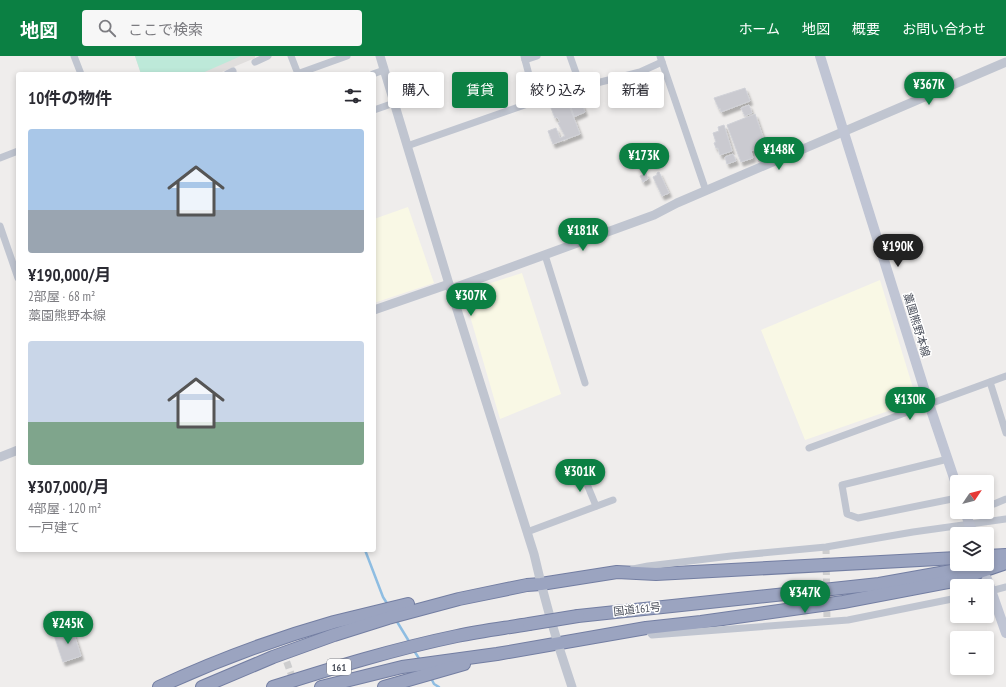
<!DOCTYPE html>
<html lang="ja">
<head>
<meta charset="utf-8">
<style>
	:root { --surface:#fff; --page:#f7f7f7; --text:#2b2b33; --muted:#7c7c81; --accent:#0b8043 }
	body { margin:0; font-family:"PT Sans Narrow","Noto Sans JP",sans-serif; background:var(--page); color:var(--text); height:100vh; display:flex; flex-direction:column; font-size:15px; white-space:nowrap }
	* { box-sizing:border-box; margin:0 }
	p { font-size:13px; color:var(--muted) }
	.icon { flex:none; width:22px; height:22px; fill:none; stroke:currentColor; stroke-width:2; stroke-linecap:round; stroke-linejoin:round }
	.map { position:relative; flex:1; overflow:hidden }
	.sheet { position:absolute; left:16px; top:16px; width:360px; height:480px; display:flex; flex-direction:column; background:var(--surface); border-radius:4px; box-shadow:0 2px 6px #0003 }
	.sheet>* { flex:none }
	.top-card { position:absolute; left:388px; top:16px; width:380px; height:36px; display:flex; gap:8px }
	.needle { width:26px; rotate:55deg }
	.controls { position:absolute; left:950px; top:419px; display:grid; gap:8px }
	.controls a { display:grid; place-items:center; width:44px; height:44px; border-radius:4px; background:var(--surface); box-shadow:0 2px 6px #0003; font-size:20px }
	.price { position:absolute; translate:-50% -34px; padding:0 9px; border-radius:14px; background:var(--accent); color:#fff; font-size:13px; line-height:26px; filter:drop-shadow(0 1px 2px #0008) }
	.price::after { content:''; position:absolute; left:50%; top:24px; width:12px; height:9px; margin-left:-6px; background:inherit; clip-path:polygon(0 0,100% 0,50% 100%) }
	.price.selected { background:#222; color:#fff }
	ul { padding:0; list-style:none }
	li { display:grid; align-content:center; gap:8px; height:212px; padding:0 12px }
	li span { display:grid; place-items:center; height:124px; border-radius:4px; color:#555 }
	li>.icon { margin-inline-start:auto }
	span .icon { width:72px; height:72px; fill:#fffc; stroke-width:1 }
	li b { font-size:17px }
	h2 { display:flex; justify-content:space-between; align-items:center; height:48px; padding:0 12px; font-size:17px }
	.pill { padding:0 14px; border-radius:4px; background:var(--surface); box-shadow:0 2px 6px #0003; font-size:14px; line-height:36px }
	.pill.selected { background:var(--accent); color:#fff }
	header { display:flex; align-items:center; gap:24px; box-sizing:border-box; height:56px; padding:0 20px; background:var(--accent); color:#fff }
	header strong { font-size:19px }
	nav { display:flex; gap:22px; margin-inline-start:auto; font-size:14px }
	.search { width:280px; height:36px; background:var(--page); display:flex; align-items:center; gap:10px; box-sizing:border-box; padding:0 14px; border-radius:4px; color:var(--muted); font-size:15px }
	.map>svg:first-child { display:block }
	.commercial { fill:#f9f8e5 }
	.education { fill:#e0dedd }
	.green { fill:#bde9d9 }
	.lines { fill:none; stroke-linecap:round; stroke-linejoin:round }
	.stream { stroke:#8ebde2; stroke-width:2.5 }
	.building { fill:#cacad0; stroke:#d0d1d7; filter:url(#shadow) }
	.minor-tunnel { stroke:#cdcdce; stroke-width:7; stroke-dasharray:7 3.5; stroke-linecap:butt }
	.trunk-casing { stroke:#737ea2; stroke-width:14 }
	.minor { stroke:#c0c5d0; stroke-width:7 }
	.tertiary { stroke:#c0c5d0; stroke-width:9 }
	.secondary { stroke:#c0c5d4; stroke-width:10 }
	.trunk { stroke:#9ba4c0; stroke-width:12 }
	.trunk-bridge-casing { stroke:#737ea2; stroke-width:14; stroke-linecap:butt }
	.trunk-bridge { stroke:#9ba4c0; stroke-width:12 }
	.labels { text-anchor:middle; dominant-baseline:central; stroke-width:3; stroke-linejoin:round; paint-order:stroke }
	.shield { fill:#fff; stroke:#7e8189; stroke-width:1 }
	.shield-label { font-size:10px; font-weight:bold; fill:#464b57 }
	.street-label { font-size:11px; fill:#464b57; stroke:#fff }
</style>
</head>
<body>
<header>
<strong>地図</strong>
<div class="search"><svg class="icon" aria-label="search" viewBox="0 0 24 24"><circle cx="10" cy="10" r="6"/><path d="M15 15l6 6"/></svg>ここで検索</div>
<nav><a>ホーム</a><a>地図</a><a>概要</a><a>お問い合わせ</a></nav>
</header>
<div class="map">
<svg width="1006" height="631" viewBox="0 0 1006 631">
	<defs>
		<filter id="shadow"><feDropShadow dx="2.5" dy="4" stdDeviation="1" flood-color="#0004"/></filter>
	</defs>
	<rect width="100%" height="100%" fill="#efedec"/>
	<g class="commercial">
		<polygon points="408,151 434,227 374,247 374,163"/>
		<polygon points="522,217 561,338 500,363 463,236"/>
		<polygon points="880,224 917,345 805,384 761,274"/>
	</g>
	<polygon class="education" points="135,0 255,0 255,2 217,18 141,18"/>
	<polygon class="green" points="135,0 241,0 200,18 141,18"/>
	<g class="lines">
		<g class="stream">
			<polyline points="365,494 383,541 388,549"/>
			<polyline points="396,564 410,587"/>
			<polyline points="413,593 420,604"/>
			<polyline points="431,622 434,628 439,631"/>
		</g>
	</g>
	<g class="building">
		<polygon points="745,32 750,45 721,56 720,52 719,53 714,42"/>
		<polygon points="578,38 585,56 576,60 574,60 568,42"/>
		<polygon points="565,39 580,78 553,88 548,75 556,72 560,82 565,80 558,67 560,66 557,61 555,62 551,52 554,51 551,45"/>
		<polygon points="749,49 752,57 745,60 741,52"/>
		<polygon points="755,58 769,98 766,99 767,103 759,106 758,104 760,104 756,93 751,95 753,102 741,106 727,69"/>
		<polygon points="724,69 732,95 720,99 718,92 716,92 714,87 716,86 713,77 719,75 718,71"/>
		<polygon points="733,98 736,105 727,108 725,101"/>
		<polygon points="659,116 669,137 662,140 653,121 657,119 657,117"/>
		<polygon points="646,117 648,123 643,126 640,120"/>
		<polygon points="72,572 81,600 63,606 54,579"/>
	</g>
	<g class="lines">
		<g class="minor-tunnel">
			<polyline points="826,491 827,566"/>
			<polyline points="283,596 296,631"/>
		</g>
		<g class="trunk-casing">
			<g id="trunk">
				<polyline points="987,500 1006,499"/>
				<polyline points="578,560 879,528 974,511"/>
				<path d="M159 631C215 605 274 583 334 566 358 560 383 554 408 548"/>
				<polyline points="202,631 273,601 334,579 388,562 459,543 527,529 541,528 617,516 656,518 957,502"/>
				<path d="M273 631C333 612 394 593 457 580 481 575 505 572 529 568"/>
				<polyline points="321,631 402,611 497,598 646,572 701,566 843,546 953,525 1006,507"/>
				<polyline points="384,631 464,608"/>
			</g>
		</g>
		<g class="minor">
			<polyline points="74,0 81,18"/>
			<polyline points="291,0 298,18"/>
			<polyline points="524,0 536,45"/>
			<polyline points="570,0 581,31"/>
			<polyline points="660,0 706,135"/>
			<polyline points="525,4 537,0"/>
			<polyline points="255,6 268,0"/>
			<polyline points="227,18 233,15"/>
			<polyline points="297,18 347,0"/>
			<polyline points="373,18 384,14"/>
			<polyline points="374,54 394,47"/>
			<polyline points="407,90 536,45 581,31 640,16 662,6"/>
			<polyline points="0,102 18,95"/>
			<polyline points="0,170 18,222"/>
			<polyline points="545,199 585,327"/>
			<polyline points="990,326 1006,377"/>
			<polyline points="809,392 1006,320"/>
			<polyline points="948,403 842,429 847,458 858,462 957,442"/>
			<polyline points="582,416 596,450"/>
			<polyline points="994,448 1006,443"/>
			<polyline points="527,476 613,444"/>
			<polyline points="633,513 648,510 731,500 826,491 913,476 1006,463"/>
			<polyline points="987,536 1006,531"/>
			<polyline points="646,572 652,579 848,564 957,542"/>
		</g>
		<g class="tertiary">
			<path d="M380 0 449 228 534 498C544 543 557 587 572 631"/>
			<polyline points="451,233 654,159 677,147 1006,6"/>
			<polyline points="374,254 449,228"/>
			<polyline points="0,401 18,394"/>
		</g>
		<g class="secondary">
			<polyline points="820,0 929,348 957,431"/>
			<polyline points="965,456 973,478"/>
			<polyline points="987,523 1006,577"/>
		</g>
		<use href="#trunk" class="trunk"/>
		<g class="trunk-bridge-casing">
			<polyline id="trunk-bridge" points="529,568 578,560"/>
		</g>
		<use href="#trunk-bridge" class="trunk-bridge"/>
	</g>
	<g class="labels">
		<rect class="shield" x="327" y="603" width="24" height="16" rx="3"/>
		<g class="shield-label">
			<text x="339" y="611">161</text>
		</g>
		<g class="street-label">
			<text transform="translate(917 269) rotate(73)">藁園熊野本線</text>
			<text transform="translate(637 553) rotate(-6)">国道161号</text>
		</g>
	</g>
</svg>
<div class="controls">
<a><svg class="needle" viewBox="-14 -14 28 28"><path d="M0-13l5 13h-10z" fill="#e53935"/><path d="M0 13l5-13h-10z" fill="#7c7c81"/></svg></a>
<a><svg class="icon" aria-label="layers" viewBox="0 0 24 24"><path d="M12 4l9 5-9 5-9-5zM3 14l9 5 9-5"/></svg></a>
<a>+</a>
<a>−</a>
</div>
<b class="price" style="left:929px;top:50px">¥367K</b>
<b class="price" style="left:779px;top:115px">¥148K</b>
<b class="price" style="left:644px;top:121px">¥173K</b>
<b class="price" style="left:583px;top:196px">¥181K</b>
<b class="price selected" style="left:898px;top:212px">¥190K</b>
<b class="price" style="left:471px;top:261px">¥307K</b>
<b class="price" style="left:910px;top:365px">¥130K</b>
<b class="price" style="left:580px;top:437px">¥301K</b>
<b class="price" style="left:805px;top:558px">¥347K</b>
<b class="price" style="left:68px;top:589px">¥245K</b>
<div class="top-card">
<a class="pill">購入</a>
<a class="pill selected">賃貸</a>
<a class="pill">絞り込み</a>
<a class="pill">新着</a>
</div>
<section class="sheet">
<h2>10件の物件<svg class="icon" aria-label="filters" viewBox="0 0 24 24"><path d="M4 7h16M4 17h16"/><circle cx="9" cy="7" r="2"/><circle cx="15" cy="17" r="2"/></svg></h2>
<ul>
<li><span style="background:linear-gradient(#a9c7e8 65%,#9aa5b1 0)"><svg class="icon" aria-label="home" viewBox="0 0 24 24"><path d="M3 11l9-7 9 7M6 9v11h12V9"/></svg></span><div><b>¥190,000/月</b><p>2部屋 · 68 m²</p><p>藁園熊野本線</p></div></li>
<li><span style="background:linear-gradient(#c9d6e8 65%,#7fa58c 0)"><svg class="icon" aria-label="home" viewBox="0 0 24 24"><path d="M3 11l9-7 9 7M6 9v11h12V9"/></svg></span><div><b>¥307,000/月</b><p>4部屋 · 120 m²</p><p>一戸建て</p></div></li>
</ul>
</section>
</div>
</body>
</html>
